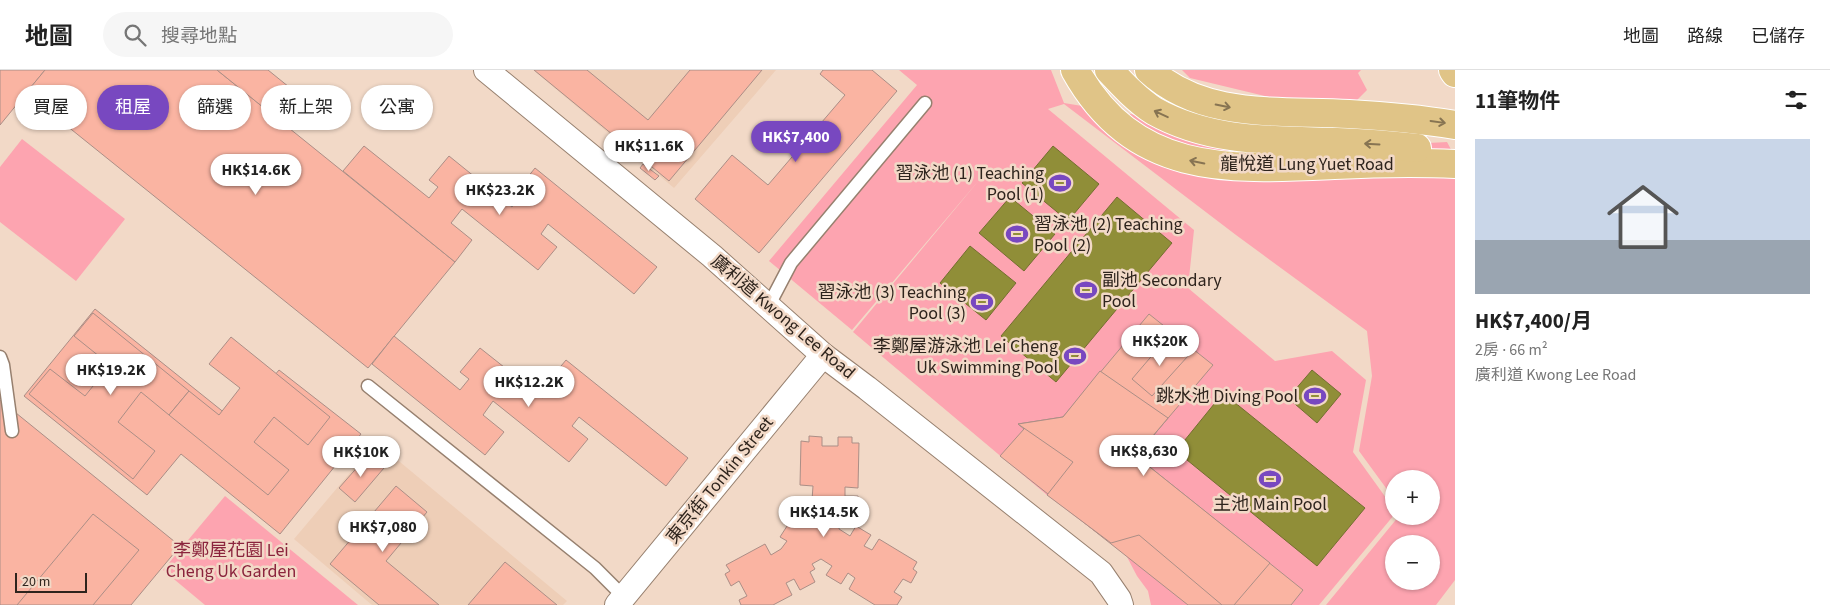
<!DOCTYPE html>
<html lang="zh-TW">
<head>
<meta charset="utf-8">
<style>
	:root { --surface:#fff; --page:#f6f6f6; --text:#222; --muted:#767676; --line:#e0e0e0; --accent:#7848c0 }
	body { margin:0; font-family:"Source Sans 3","Noto Sans TC",sans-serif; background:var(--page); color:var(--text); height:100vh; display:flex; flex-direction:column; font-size:19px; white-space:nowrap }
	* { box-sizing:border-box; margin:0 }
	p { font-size:16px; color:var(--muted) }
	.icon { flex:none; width:28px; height:28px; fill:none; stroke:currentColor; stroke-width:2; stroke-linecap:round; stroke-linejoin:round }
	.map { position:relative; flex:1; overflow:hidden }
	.side { display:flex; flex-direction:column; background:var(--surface); width:375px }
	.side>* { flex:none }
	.guide { position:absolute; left:15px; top:15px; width:475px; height:45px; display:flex; gap:10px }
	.tools { position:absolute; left:1385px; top:400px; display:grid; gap:10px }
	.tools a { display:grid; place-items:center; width:55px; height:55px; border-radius:50%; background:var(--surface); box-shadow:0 1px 4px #0004; font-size:25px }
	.scale { position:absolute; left:15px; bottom:12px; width:72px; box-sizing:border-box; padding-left:5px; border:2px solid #2e241d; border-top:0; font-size:14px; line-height:18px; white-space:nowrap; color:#2e241d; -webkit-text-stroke:4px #f2d9c7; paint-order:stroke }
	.price { position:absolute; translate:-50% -42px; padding:0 11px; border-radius:18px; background:#fff; color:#222; font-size:16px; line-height:32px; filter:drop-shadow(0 1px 2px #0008) }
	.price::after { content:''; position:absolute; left:50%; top:30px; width:15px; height:11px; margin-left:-8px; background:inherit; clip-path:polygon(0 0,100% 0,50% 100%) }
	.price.on { background:var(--accent); color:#fff }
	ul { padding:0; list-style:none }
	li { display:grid; align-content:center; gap:10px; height:265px; padding:0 20px }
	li+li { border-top:1px solid var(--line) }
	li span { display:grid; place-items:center; height:155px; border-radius:0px; color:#555 }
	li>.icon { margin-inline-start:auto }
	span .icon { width:90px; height:90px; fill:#fffc; stroke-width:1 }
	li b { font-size:21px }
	h2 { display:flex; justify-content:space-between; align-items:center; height:60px; padding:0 20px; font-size:21px }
	.chip { padding:0 18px; border-radius:22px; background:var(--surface); box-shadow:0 1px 4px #0004; font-size:18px; line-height:45px }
	.chip.on { background:var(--accent); color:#fff }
	header { display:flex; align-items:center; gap:30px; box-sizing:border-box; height:70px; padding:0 25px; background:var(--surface); border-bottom:1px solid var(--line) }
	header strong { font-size:24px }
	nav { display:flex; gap:28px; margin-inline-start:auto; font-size:18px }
	.search { width:350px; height:45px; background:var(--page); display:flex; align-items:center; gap:12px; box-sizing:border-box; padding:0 18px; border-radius:28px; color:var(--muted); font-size:19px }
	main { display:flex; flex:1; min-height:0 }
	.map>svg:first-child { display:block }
	.built { fill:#eeceb7 }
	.green { fill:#fda4b0; fill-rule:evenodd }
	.water { fill:#908e38; stroke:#736e30 }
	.building { fill:#fab4a2; stroke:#ab8e86 }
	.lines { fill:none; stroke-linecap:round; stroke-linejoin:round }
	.lane-casing { stroke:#97806f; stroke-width:15 }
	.street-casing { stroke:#97806f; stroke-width:26 }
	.primary-casing { stroke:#fff; stroke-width:30 }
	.lane { stroke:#fff; stroke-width:12 }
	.street { stroke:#fff; stroke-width:24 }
	.primary { stroke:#e0c487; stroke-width:28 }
	.oneway { stroke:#877452 }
	.labels { text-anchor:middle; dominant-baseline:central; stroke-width:5; stroke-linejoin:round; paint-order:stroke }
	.street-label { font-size:18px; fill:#2e241d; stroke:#f2d9c7 }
	.poi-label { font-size:18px; fill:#2e241d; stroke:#f2d9c7; text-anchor:end }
	.park-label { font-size:18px; fill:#8b243d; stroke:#f2d9c7 }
</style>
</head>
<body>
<header>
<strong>地圖</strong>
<div class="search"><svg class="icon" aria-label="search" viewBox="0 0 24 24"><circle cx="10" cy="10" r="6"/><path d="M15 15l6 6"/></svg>搜尋地點</div>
<nav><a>地圖</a><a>路線</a><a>已儲存</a></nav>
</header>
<main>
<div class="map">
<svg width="1455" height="535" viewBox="0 0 1455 535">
	<rect width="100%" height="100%" fill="#f2d9c7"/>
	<g class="built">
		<polygon points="533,0 776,0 674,118"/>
		<polygon points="376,372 567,531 563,535 372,535 294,469"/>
	</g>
	<g class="green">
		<path d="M899 0H1051L1064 33 1336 78 1447 72 1455 87V510L1436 535H1326L1399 446H1431V409H1394V429L1359 381 1372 306 1367 261 1236 165 1064 34 1048 39 1194 160 1188 218 1275 291 1332 281 1366 310 1353 382 1394 439V445L1319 535H1151L1148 521 1137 506 1126 485 1047 425 853 262 980 109 852 260 769 191 917 15ZM1394 474H1431V511H1394Z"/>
		<polygon points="1182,0 1361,0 1358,3 1367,20 1356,31 1269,27 1190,8"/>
		<polygon points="22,69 125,149 76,211 0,152 0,97"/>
		<polygon points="225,426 358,535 205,535 163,500"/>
	</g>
	<g class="water">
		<polygon points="1053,76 1099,114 1068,151 1022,113"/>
		<polygon points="1010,127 1055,164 1024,201 979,163"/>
		<polygon points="1117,127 1172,173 1056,312 1001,266"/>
		<polygon points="970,176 1016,213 986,250 940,213"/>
		<polygon points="1312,300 1341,324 1317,353 1288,328"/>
		<polygon points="1223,323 1365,438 1317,496 1176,381"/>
	</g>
	<g class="building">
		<polygon points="0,0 45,0 0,55"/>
		<polygon points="45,0 217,0 455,192 368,298 26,23"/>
		<polygon points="217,0 268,0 310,34 290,59"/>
		<polygon points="534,0 587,0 648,50 690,0 762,0 669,111"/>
		<polygon points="823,0 872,0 897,21 759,183 695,129 732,85 768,115 845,25 820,4"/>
		<polygon points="364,76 429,128 438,117 429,110 449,86 512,137 516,131 512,127 535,98 657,197 634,224 548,154 541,164 557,177 538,200 462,139 451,153 472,170 455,192 343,101"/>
		<polygon points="643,94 659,106 655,110 640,98"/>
		<polygon points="95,239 236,352 279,300 361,364 280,464 181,384 147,425 24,326"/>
		<polygon points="93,243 189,321 169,345 141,322 118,352 155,381 133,409 29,324 50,299 85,326 110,295 74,266"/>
		<polygon points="1149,244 1213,295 1136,386 1303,520 1291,535 1188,535 1000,386 1024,359 1018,354 1063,347"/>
		<polygon points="394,266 460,320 469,309 460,302 480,278 543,328 547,323 542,319 566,290 688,388 666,416 579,347 572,356 588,369 569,392 493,331 483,345 504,362 485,385 372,294"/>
		<polygon points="231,267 330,347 308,375 274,347 254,372 289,400 268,425 169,345 189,321 219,345 240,318 209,294"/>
		<polygon points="1167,268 1188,286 1152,326 1132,309"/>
		<polygon points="1100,301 1168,348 1136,386 1270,493 1234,535 1222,535 1139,465 1111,473 1047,425 1073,392 1018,354 1063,347"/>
		<polygon points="0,330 180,476 131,535 0,535"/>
		<polygon points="809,366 822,367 822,376 838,376 838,367 852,367 852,373 859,373 858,418 845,417 845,426 858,426 857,443 846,443 846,449 840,449 839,459 850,466 856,456 871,465 864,476 872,480 879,469 917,492 913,499 917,502 911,513 903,509 894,522 902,527 897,535 875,535 849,519 855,508 848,503 841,514 826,505 832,496 821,489 812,494 815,499 810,502 815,512 800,520 794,509 786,513 792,525 773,535 741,535 739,530 747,526 739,511 731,516 725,504 730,501 726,495 765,474 771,485 781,479 787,471 780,467 789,453 794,456 798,449 793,446 801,433 808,437 812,430 813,416 800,415 801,371 809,372"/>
		<polygon points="368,385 384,398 355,432 339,418"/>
		<polygon points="396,416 427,442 386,491 439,535 379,535 330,494"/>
		<polygon points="93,444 139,480 93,535 17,535"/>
		<polygon points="505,492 557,535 468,535"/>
	</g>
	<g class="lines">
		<g class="lane-casing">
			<g id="lane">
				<polyline points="769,235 791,193 925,33"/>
				<polyline points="0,287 3,295 12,361"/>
				<polyline points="368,316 595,498 624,527"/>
			</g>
		</g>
		<g class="street-casing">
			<g id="street">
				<polyline points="486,0 712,186 823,285 867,318 1101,503 1119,529 1121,535"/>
				<polyline points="617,535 823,285"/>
			</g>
		</g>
		<g class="primary-casing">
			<g id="primary">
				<path d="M1075 0C1134 106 1228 100 1334 95 1374 93 1415 92 1455 94"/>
				<path d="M1109 0C1123 15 1137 30 1154 41 1211 73 1274 70 1337 72 1364 73 1390 75 1417 78"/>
				<path d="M1149 0C1203 50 1281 40 1349 44 1384 46 1420 49 1455 55"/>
				<polyline points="1453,0 1455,3"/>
			</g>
		</g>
		<use href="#lane" class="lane"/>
		<use href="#street" class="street"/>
		<use href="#primary" class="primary"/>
	</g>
	<defs><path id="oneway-shaft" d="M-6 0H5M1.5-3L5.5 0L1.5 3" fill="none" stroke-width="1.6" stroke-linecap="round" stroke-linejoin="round" transform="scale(1.25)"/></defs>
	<g class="oneway">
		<use href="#oneway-shaft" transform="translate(1223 36) rotate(11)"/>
		<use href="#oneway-shaft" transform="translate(1161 44) rotate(-155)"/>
		<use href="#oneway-shaft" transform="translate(1438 52) rotate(8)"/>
		<use href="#oneway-shaft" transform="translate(1372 74) rotate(-177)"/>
		<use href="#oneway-shaft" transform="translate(1197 92) rotate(-168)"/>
	</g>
	<defs>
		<g id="stadium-bare" transform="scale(1.725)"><path d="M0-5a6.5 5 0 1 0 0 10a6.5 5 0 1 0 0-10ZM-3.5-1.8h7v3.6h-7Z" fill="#7848c0" stroke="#f2d9c7" stroke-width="2.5" paint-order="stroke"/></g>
	</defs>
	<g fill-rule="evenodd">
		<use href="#stadium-bare" x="1060" y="113"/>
		<use href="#stadium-bare" x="1017" y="164"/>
		<use href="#stadium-bare" x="1086" y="220"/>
		<use href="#stadium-bare" x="982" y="232"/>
		<use href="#stadium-bare" x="1075" y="286"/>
		<use href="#stadium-bare" x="1315" y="326"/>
		<use href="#stadium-bare" x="1270" y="409"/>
	</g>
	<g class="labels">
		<g class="street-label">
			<text x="1307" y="94">龍悅道 Lung Yuet Road</text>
			<text transform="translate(783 247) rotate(40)">廣利道 Kwong Lee Road</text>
			<text transform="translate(720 410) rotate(-51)">東京街 Tonkin Street</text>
		</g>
		<g class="poi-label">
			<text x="1044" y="103">習泳池 (1) Teaching<tspan x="1044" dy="21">Pool (1)</tspan></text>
			<text x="1034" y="154" text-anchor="start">習泳池 (2) Teaching<tspan x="1034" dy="21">Pool (2)</tspan></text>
			<text x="1102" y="210" text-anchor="start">副池 Secondary<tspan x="1102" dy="21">Pool</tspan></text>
			<text x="966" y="222">習泳池 (3) Teaching<tspan x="966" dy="21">Pool (3)</tspan></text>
			<text x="1058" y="276">李鄭屋游泳池 Lei Cheng<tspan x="1058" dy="21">Uk Swimming Pool</tspan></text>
			<text x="1298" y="326">跳水池 Diving Pool</text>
			<text x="1270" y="434" text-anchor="middle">主池 Main Pool</text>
		</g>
		<g class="park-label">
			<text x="231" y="480">李鄭屋花園 Lei<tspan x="231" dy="21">Cheng Uk Garden</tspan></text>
		</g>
	</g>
</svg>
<div class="tools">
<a>+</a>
<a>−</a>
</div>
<div class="scale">20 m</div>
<b class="price on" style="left:796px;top:93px">HK$7,400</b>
<b class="price" style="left:649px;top:102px">HK$11.6K</b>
<b class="price" style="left:256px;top:126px">HK$14.6K</b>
<b class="price" style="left:500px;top:146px">HK$23.2K</b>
<b class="price" style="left:1160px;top:297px">HK$20K</b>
<b class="price" style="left:111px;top:326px">HK$19.2K</b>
<b class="price" style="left:529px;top:338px">HK$12.2K</b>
<b class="price" style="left:1144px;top:407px">HK$8,630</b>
<b class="price" style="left:361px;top:408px">HK$10K</b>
<b class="price" style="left:824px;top:468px">HK$14.5K</b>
<b class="price" style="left:383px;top:483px">HK$7,080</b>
<div class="guide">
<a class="chip">買屋</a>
<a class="chip on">租屋</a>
<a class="chip">篩選</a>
<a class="chip">新上架</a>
<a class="chip">公寓</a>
</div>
</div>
<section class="side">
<h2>11筆物件<svg class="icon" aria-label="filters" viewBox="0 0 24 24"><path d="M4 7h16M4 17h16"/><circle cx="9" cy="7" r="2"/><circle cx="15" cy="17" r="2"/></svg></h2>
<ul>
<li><span style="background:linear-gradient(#c9d6e8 65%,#9aa5b1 0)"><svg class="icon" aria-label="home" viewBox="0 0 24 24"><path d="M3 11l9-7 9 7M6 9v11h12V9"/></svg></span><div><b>HK$7,400/月</b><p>2房 · 66 m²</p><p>廣利道 Kwong Lee Road</p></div></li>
</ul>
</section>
</main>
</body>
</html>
